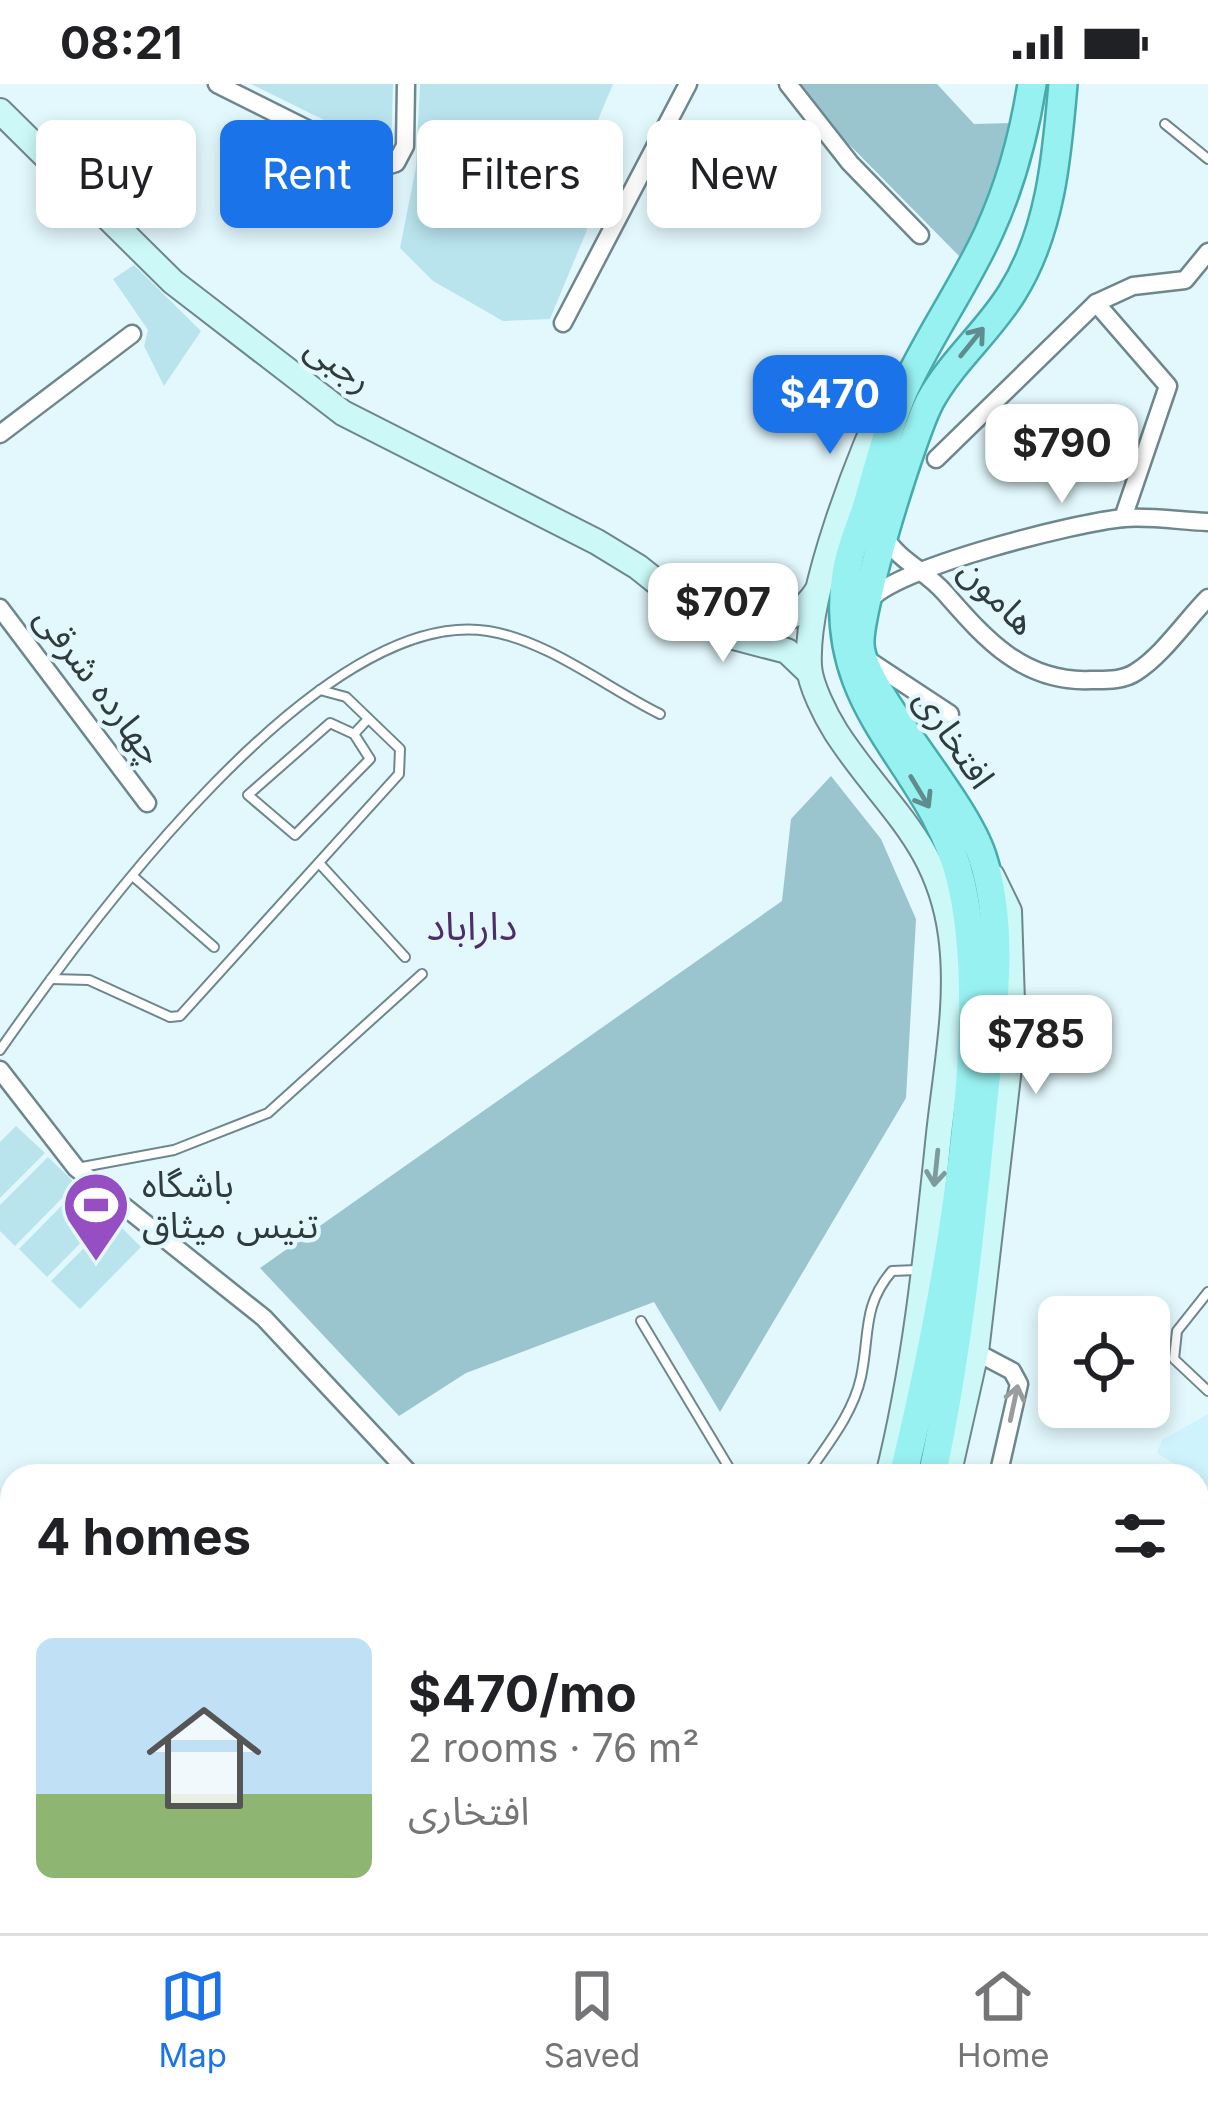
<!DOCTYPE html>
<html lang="en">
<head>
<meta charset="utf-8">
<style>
	:root { --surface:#fff; --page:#f2f2f2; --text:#202124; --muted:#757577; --line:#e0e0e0; --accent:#1a73e8 }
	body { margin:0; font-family:Inter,"Noto Sans Arabic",sans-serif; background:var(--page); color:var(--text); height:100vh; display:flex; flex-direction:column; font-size:45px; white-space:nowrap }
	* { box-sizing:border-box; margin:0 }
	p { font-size:39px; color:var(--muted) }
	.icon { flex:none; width:66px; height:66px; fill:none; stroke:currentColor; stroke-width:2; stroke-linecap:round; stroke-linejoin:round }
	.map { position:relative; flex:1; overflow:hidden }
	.sheet { position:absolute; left:0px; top:1380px; width:1209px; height:471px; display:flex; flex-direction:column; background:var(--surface); border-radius:36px 36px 0 0; box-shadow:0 6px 18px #0003 }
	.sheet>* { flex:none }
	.guide { position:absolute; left:36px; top:36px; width:1137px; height:108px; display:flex; gap:24px }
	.fabs { position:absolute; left:1038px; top:1212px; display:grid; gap:24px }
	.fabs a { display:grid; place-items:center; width:132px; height:132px; border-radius:18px; background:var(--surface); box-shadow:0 6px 18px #0003; font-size:60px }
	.price { position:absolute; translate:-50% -102px; padding:0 27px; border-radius:24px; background:#fff; color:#222; font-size:39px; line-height:78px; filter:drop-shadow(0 3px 6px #0008) }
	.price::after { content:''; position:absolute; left:50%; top:72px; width:36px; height:27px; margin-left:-18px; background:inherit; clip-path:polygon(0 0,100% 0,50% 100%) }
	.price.on { background:var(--accent); color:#fff }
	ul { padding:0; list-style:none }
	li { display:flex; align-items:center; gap:36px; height:300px; padding:0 36px }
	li+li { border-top:3px solid var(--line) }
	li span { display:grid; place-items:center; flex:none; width:336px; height:240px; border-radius:18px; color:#555 }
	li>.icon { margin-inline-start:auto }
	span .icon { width:144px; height:144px; fill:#fffc; stroke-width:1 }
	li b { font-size:51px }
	h2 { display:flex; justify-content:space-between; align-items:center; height:144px; padding:0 36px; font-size:51px }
	.pill { padding:0 42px; border-radius:18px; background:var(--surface); box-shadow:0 6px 18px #0003; font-size:42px; line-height:108px }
	.pill.on { background:var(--accent); color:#fff }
	.status { display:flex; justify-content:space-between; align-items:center; height:84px; padding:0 60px; background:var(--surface); direction:ltr }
	.status svg { height:33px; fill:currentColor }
	.tabs { display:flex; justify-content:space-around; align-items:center; height:168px; border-top:3px solid var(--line); background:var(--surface); font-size:33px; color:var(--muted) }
	.tabs a { display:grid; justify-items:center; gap:6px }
	.tabs .on { color:var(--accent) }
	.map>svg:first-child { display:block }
	.built { fill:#cef3fc }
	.green { fill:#b9e4ee }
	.forest { fill:#9ac5cf }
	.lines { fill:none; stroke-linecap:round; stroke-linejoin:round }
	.service-casing { stroke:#6e878d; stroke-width:12 }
	.minor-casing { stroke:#6e878d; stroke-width:21 }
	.secondary-casing { stroke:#6e878d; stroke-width:28 }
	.primary-casing { stroke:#47abac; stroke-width:32 }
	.service { stroke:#fff; stroke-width:8 }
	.minor { stroke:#fff; stroke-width:16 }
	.secondary { stroke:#ccf8f8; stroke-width:24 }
	.primary { stroke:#98f1f1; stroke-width:27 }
	.oneway { stroke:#5f8d8f }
	.oneway2 { stroke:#7e9a9b }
	.oneway3 { stroke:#989d9e }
	.labels { text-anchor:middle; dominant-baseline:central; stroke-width:9; stroke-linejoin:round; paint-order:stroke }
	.street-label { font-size:36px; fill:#303b3e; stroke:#e2f8fd }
	.poi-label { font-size:36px; fill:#303b3e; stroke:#e2f8fd; text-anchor:start }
	.neighbourhood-label { font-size:39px; fill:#4f2e67; stroke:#e2f8fd }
</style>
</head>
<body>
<div class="status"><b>08:21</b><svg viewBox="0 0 49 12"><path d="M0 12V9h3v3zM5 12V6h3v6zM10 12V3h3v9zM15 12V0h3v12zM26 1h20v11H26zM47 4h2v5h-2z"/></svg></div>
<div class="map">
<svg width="1208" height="1849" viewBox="0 0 1208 1849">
	<rect width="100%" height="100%" fill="#e2f8fd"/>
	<polygon class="built" points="1208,1330 1208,1401 1157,1369 1162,1356"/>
	<g class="green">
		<polygon points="251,0 393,0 391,69"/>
		<polygon points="420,0 613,0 588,60 587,146 550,235 503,237 433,197 400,164 416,83"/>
		<polygon points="134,181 201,247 164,302 144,262 148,246 113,195"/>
		<polygon points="16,1042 45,1069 0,1114 0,1058"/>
		<polygon points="48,1073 76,1100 15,1162 0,1147 0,1121"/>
		<polygon points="80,1103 108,1131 47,1193 19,1165"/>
		<polygon points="113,1135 141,1163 80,1225 51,1197"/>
	</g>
	<g class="forest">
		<polygon points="800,0 937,0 974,40 1013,39 979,139 959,172 831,42"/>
		<polygon points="831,692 881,755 916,835 906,1014 720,1328 654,1218 466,1289 399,1332 260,1184 782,817 791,735"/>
	</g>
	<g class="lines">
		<g class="service-casing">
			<g id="service">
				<polyline points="1165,40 1208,75"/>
				<polyline points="354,650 330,639 248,711 295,751 370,675 354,650 368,635"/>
				<polyline points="320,780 405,873"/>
				<polyline points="135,794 214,863"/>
				<polyline points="51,895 89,896 170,933 180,932 399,690 400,665 346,613 320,606"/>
				<path d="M0 966C86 843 320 521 488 547 547 556 607 604 660 630"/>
				<polyline points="77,1084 174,1066 268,1029 422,890"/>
				<polyline points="1208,1208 1177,1247 1174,1275 1208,1307"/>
				<polyline points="641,1237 734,1392"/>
				<path d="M806 1392C827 1361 853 1330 861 1293 870 1250 862 1222 892 1187L917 1186"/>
				<polyline points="1197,1562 1208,1572"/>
				<polyline points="1197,1617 1208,1592"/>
				<polyline points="204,1839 211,1849"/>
				<polyline points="46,1849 58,1839"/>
				<polyline points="291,1849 303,1839"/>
			</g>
		</g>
		<g class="minor-casing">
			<g id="minor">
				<polyline points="217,0 383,83 396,79 405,62 406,0"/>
				<polyline points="788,0 850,79 920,151"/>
				<polyline points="563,239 688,0"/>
				<polyline points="0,350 132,250"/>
				<polyline points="936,375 1096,219"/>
				<polyline points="1123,434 1168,302 1096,219 1133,202 1185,196 1208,168"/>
				<path d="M885 453C899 477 926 487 945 509 986 556 1024 599 1091 596 1105 596 1123 597 1136 588 1163 571 1186 536 1208 514"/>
				<path d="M871 515C899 483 1077 438 1124 434 1152 432 1181 437 1208 438"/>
				<polyline points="0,524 147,719"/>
				<polyline points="865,574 950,630"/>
				<polyline points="0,986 76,1084 264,1234 412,1392"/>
				<polyline points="976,1268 1012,1287 1019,1300 998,1392"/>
				<polyline points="1197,1626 1208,1626"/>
				<polyline points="1112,1839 1117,1849"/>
				<polyline points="810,1849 820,1839"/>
			</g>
		</g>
		<g class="secondary-casing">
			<g id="secondary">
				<polyline points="0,27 173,198 343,329 597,458 638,483 722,550 787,567 809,588"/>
				<path d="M693 523C741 534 785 557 817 507"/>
				<path d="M888 1392C916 1280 927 1165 939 1050 946 985 960 916 951 851 938 756 883 721 836 648 826 632 810 601 809 582 805 507 862 364 895 296"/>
				<polyline points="948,1392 976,1268 1013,949 1009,827 992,792"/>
			</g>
		</g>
		<g class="primary-casing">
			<g id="primary">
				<path d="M903 1392C941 1235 997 954 961 798 933 678 826 631 846 490 849 467 860 443 867 421 878 382 888 345 903 308 928 253 964 203 989 148 1011 100 1024 51 1032 0"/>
				<path d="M932 1392C958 1271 971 1147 983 1024 991 943 1008 851 982 772 962 711 863 608 860 561 858 525 912 351 930 317 952 277 988 248 1012 209 1051 147 1057 71 1063 0"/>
				<polyline points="922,1839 929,1849"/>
				<polyline points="950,1839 957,1849"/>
				<polyline points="974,1839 981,1849"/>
			</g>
		</g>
		<use href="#service" class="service"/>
		<use href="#minor" class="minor"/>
		<use href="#secondary" class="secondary"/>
		<use href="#primary" class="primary"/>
	</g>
	<defs><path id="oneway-shaft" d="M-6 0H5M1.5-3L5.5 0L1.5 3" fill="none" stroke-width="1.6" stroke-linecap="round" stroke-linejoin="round" transform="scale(3)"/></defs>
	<g class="oneway">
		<use href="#oneway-shaft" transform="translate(972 258) rotate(-51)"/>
		<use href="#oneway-shaft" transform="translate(920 708) rotate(59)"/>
	</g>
	<use class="oneway2" href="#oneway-shaft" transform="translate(936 1084) rotate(96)"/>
	<use class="oneway3" href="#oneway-shaft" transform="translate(1014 1319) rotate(-78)"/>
	<defs>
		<g id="stadium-pin" transform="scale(3.45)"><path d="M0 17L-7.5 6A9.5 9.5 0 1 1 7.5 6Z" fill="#954fc3" stroke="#e2f8fd"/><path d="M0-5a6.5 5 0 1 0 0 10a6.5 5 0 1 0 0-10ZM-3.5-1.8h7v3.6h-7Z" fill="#fff"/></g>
	</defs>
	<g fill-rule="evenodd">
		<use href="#stadium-pin" x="96" y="1121"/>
	</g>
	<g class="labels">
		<g class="street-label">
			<text transform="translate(339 279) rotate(35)">رجبی</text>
			<text transform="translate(998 512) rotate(45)">هامون</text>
			<text transform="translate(100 601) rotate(53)">چهارده شرقی</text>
			<text transform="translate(955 654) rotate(56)">افتخاری</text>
		</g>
		<g class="poi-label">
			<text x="142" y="1100">باشگاه<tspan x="142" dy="41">تنيس ميثاق</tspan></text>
		</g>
		<g class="neighbourhood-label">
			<text x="472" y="841">داراباد</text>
		</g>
	</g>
</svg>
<div class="fabs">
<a><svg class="icon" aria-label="locate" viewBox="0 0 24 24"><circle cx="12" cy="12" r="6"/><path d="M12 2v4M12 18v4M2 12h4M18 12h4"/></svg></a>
</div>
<b class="price on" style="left:830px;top:373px">$470</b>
<b class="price" style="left:1062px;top:422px">$790</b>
<b class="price" style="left:723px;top:581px">$707</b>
<b class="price" style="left:1036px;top:1013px">$785</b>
<div class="guide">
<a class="pill">Buy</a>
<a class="pill on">Rent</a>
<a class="pill">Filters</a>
<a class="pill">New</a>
</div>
<section class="sheet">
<h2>4 homes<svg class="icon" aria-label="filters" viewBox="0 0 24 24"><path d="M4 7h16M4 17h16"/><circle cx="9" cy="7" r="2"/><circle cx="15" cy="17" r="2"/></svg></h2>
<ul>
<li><span style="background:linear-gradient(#bfe0f5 65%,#8fb573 0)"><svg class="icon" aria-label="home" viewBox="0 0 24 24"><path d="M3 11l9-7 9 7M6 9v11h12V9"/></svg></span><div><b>$470/mo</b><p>2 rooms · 76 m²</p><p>افتخاری</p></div></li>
</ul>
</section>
</div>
<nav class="tabs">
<a class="on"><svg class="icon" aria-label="map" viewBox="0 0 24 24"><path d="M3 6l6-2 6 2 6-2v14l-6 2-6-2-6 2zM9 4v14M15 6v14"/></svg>Map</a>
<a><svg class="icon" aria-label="saved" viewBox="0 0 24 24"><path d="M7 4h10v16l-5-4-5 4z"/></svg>Saved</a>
<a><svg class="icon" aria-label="home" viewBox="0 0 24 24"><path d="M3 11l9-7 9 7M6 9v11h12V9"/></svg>Home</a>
</nav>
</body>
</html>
